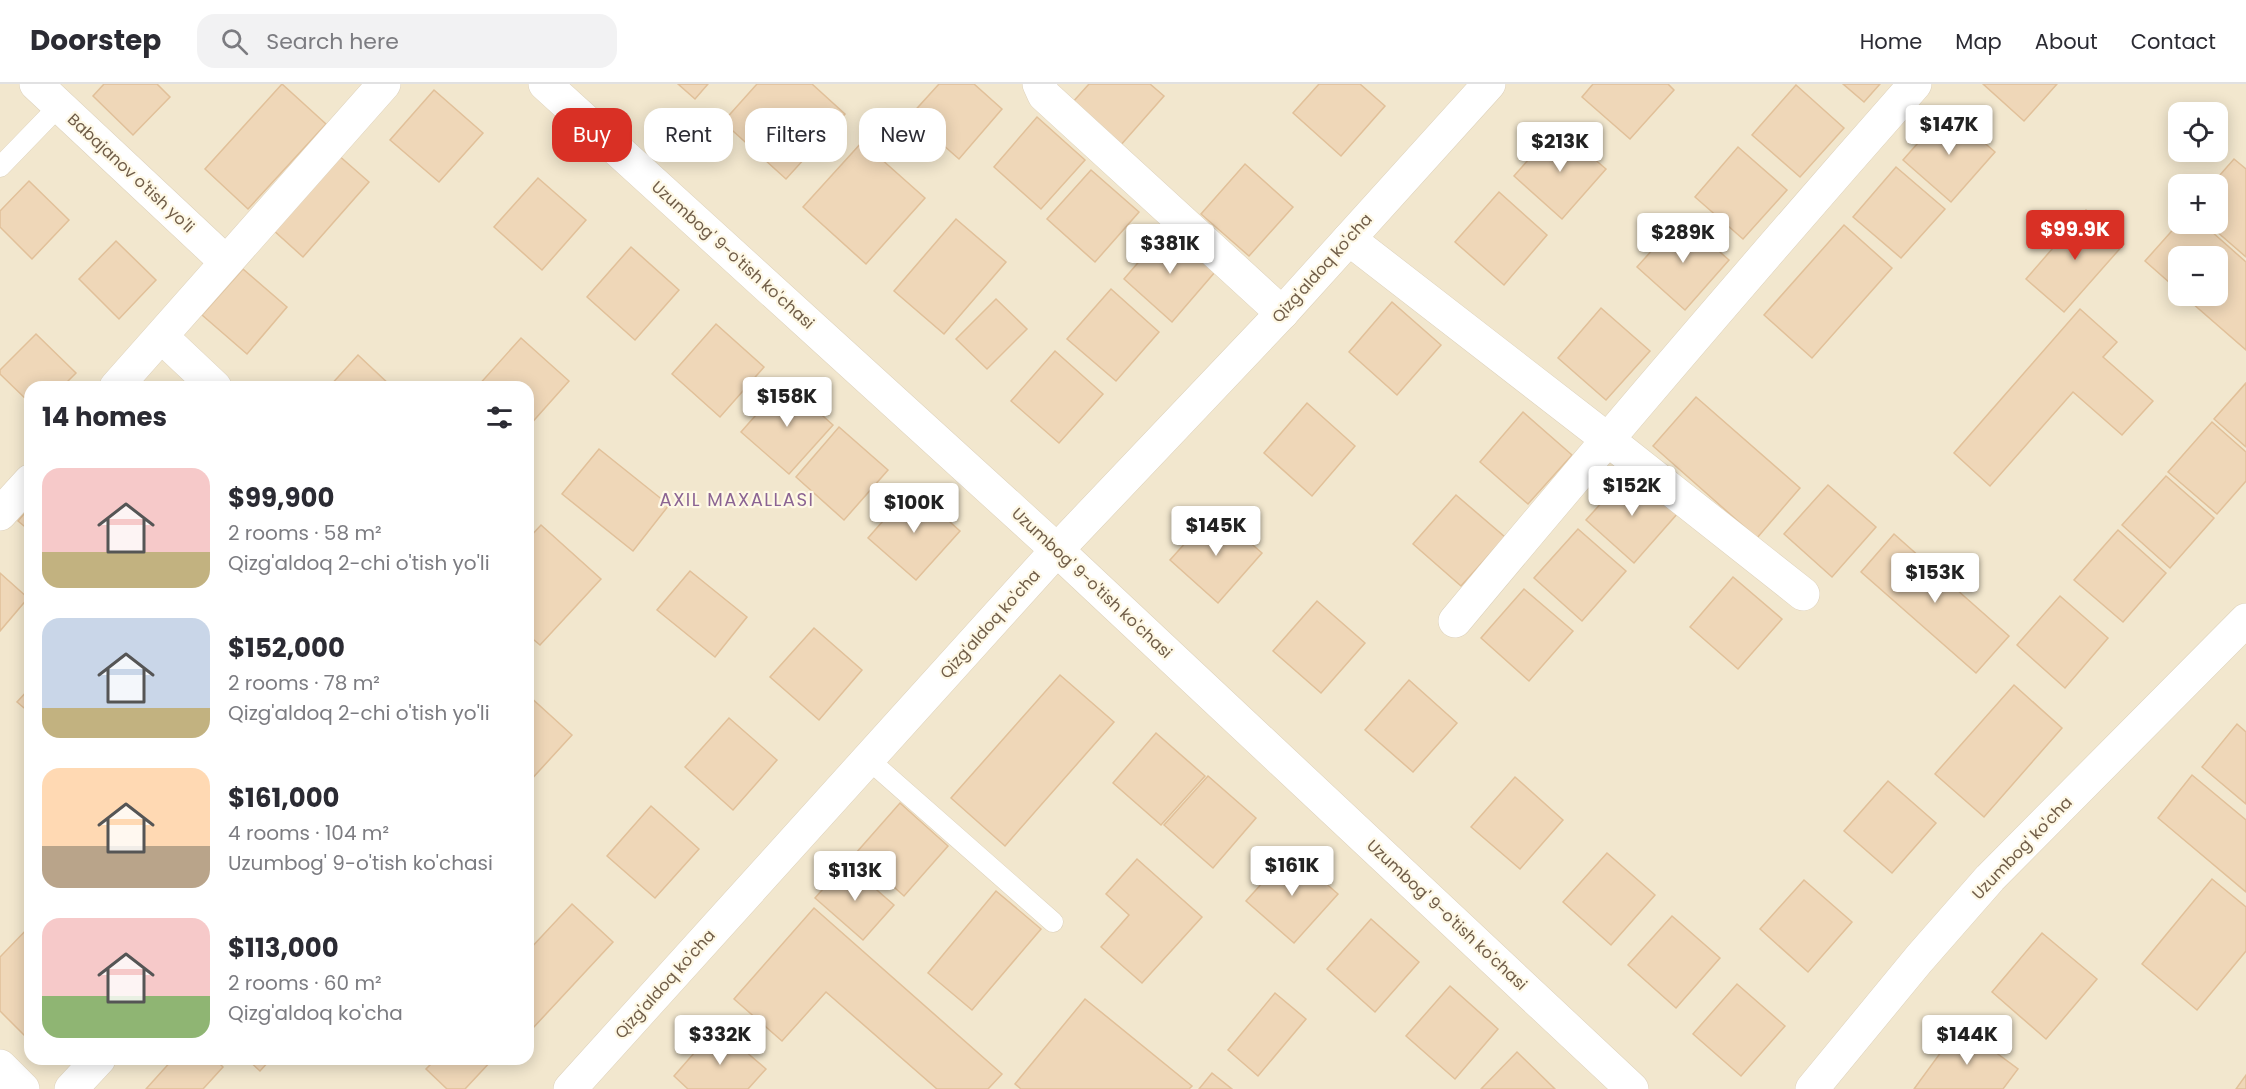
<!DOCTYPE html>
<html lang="en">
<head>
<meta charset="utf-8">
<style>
	:root { --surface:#fff; --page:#f2f2f3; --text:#2b2b33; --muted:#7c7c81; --line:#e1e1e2; --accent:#d93025 }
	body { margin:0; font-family:Poppins,sans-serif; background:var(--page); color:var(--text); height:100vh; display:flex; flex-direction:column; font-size:22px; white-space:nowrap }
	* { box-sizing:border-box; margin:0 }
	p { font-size:20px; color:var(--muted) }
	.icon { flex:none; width:33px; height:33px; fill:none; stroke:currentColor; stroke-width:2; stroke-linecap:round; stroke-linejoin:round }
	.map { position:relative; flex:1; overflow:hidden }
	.panel { position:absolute; left:24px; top:297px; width:510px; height:684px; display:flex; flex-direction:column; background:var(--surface); border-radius:18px; box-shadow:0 3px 15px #0003 }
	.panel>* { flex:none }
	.guide { position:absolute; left:552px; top:24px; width:570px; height:54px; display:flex; gap:12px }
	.buttons { position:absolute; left:2168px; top:18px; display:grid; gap:12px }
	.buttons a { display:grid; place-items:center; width:60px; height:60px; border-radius:12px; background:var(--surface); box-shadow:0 3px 15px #0003; font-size:30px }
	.price { position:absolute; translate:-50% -51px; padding:0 14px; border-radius:6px; background:#fff; color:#222; font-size:20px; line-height:39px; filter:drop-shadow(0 2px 3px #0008) }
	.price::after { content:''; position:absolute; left:50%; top:36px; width:18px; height:14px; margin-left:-9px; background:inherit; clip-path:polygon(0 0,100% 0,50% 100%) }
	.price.on { background:var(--accent); color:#fff }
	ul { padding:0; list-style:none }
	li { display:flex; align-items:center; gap:18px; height:150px; padding:0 18px }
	li span { display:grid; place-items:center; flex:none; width:168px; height:120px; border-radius:18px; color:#555 }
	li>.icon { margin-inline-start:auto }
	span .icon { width:72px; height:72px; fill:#fffc; stroke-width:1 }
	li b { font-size:26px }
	h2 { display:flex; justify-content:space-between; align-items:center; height:72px; padding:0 18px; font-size:26px }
	.tag { padding:0 21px; border-radius:18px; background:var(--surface); box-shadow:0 3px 15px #0003; font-size:21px; line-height:54px }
	.tag.on { background:var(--accent); color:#fff }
	header { display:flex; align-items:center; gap:36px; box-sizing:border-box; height:84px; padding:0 30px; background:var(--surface); border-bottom:2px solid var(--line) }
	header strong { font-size:28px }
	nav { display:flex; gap:33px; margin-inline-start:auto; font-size:21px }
	.search { width:420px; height:54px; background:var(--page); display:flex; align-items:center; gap:15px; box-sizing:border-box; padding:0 21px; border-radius:18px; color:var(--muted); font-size:22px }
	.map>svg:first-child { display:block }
	.residential { fill:#f2e7ce; fill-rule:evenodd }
	.building { fill:#efd7b8; stroke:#e1c099; stroke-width:1.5 }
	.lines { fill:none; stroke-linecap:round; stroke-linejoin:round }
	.service-casing { stroke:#ded2bc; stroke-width:21 }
	.minor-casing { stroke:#ded2bc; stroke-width:34 }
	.tertiary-casing { stroke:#ded2bc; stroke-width:34 }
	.service { stroke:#fff; stroke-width:20 }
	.minor { stroke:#fff; stroke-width:33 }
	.tertiary { stroke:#fff; stroke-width:33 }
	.labels { text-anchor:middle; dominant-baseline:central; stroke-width:4.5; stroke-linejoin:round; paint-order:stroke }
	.street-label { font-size:16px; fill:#705d48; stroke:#fef8e5 }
	.neighbourhood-label { font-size:18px; letter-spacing:1.5px; fill:#8b6493; stroke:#fef8e5 }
</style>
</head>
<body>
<header>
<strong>Doorstep</strong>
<div class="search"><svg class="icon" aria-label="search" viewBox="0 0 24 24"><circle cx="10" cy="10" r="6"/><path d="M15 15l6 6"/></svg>Search here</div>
<nav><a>Home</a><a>Map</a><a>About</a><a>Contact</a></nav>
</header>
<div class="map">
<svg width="2246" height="1005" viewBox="0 0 2246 1005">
	<rect width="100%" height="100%" fill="#fbf5df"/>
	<path class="residential" d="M0 0H2246V1005H0ZM2178 28H2217V68H2178ZM2178 100H2217V140H2178ZM2178 172H2217V212H2178ZM30 303H528V975H30Z"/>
	<g class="building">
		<polygon points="104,0 157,0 170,13 133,51 93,12"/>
		<polygon points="282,0 326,40 248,125 205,85"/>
		<polygon points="678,0 708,0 695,15"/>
		<polygon points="757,0 812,0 845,30 786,95 723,38"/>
		<polygon points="939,0 974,0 1002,25 959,75 910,32"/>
		<polygon points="1089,0 1150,0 1164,12 1120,62 1072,19"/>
		<polygon points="1319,0 1360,0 1385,22 1341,72 1293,29"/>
		<polygon points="1593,0 1668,0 1674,6 1630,55 1582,13"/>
		<polygon points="1843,0 1880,0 1864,18"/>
		<polygon points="1983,0 2057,0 2024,37"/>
		<polygon points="1796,1 1844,44 1800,93 1752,51"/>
		<polygon points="434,6 483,49 439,98 390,56"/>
		<polygon points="1947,26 1995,68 1951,118 1903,76"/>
		<polygon points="1037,33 1085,76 1041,125 994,83"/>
		<polygon points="1557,43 1606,85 1562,135 1514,92"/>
		<polygon points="862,58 925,114 866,180 803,123"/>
		<polygon points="1738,63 1787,106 1743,155 1695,113"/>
		<polygon points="337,70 369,98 303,173 272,145"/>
		<polygon points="2234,75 2246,85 2246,173 2208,140 2217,140 2217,100 2212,100"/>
		<polygon points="1245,80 1293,123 1249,172 1201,130"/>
		<polygon points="1896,83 1945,125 1901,174 1853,133"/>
		<polygon points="1091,86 1139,128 1095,178 1047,135"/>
		<polygon points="538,94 586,136 542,186 494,143"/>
		<polygon points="29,97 69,136 32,175 0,143 0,127"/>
		<polygon points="1499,108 1547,151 1504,201 1455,158"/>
		<polygon points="2086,126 2124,160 2064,228 2026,195"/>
		<polygon points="1681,134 1729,176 1685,226 1637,183"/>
		<polygon points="956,135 1006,178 944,250 894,207"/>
		<polygon points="2178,140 2203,140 2246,178 2246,266 2184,212 2217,212 2217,172 2178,172 2178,206 2145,177"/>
		<polygon points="1844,141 1892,184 1812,274 1764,231"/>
		<polygon points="1167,145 1215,188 1172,238 1124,195"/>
		<polygon points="116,157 156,196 119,235 79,195"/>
		<polygon points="631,163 679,206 635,256 587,213"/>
		<polygon points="243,185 287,223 247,270 202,231"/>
		<polygon points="1111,205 1159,248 1116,297 1067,255"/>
		<polygon points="996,215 1027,245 987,285 956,255"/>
		<polygon points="1392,218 1441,261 1397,311 1349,268"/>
		<polygon points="1601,224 1650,267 1606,316 1558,274"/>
		<polygon points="2080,225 2117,258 2103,273 2153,317 2122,351 2073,308 1990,402 1954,369"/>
		<polygon points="716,240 764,283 720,333 672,290"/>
		<polygon points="36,250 76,289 62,303 30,303 30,319 0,290 0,286"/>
		<polygon points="521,254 569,297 528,343 528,303 477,303"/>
		<polygon points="1055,267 1103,310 1059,359 1011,317"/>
		<polygon points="358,271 392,303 329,303"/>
		<polygon points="785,298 833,341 789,390 741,348"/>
		<polygon points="2246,299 2246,363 2214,335"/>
		<polygon points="1696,313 1800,404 1757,454 1653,362"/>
		<polygon points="1307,319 1355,362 1312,412 1264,369"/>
		<polygon points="1523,328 1572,371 1528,420 1480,378"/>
		<polygon points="2212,338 2246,368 2246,397 2217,430 2168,388"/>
		<polygon points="839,343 888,386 844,436 796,393"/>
		<polygon points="599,365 669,421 633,467 562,410"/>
		<polygon points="1630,387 1678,429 1634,479 1586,436"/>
		<polygon points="2166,392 2214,434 2170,484 2122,441"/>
		<polygon points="1828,401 1876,443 1832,493 1784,450"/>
		<polygon points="912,404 960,447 916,496 868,454"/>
		<polygon points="1456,411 1505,453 1461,502 1413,460"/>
		<polygon points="30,423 30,447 18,437"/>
		<polygon points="1214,427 1262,469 1218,519 1170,476"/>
		<polygon points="541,441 601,495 540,561 528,551 528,455"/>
		<polygon points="1578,445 1626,487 1582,537 1534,494"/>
		<polygon points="2118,446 2166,489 2123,538 2074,496"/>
		<polygon points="1894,450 2009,552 1976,589 1861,488"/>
		<polygon points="690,487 747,533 715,573 657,526"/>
		<polygon points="0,489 28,514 0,547"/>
		<polygon points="1733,493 1782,535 1738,585 1690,543"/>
		<polygon points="1524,505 1573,547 1529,597 1481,554"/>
		<polygon points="2060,512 2108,554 2065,604 2017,561"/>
		<polygon points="1317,517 1365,559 1321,609 1273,567"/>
		<polygon points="814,544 862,586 819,636 770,593"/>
		<polygon points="1060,591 1114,638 1005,762 951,714"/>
		<polygon points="1409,596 1457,639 1413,688 1365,646"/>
		<polygon points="2014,601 2062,644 1984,733 1935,690"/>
		<polygon points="30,604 30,629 17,618"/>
		<polygon points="528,611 572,651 528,699"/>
		<polygon points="729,634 777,676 733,726 685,683"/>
		<polygon points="2237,640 2246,648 2246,720 2202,683"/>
		<polygon points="1156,649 1205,692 1161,741 1113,699"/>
		<polygon points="2192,691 2246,736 2246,808 2158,734"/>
		<polygon points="1208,692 1256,734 1213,784 1164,741"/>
		<polygon points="1515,693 1563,736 1520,785 1471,743"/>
		<polygon points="1888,697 1936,739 1892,789 1844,747"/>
		<polygon points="900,719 948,762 904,812 856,769"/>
		<polygon points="651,722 699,765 655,814 607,772"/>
		<polygon points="1290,768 1338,810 1294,859 1246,817"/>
		<polygon points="1607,769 1655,811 1611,861 1563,818"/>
		<polygon points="1137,775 1202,833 1142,899 1101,863 1129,831 1106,810"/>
		<polygon points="846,779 894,821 863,856 815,814"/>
		<polygon points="2212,795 2246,823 2246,867 2197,926 2142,880"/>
		<polygon points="1804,796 1852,838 1808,888 1760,845"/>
		<polygon points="996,807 1041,845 972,926 928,889"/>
		<polygon points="572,820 613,858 533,944 528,940 528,867"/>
		<polygon points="814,824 1002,990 988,1005 937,1005 826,908 782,957 734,915"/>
		<polygon points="1672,832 1720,874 1676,924 1628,881"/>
		<polygon points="1371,835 1419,878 1375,928 1327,885"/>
		<polygon points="30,842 30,957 0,927 0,873"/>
		<polygon points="2042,849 2097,895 2046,955 1992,908"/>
		<polygon points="1737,900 1785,942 1741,992 1693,950"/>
		<polygon points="1450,902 1498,945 1455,995 1406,952"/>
		<polygon points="1275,909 1306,935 1258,992 1228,966"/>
		<polygon points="1085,915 1192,1002 1189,1005 1021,1005 1015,1000"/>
		<polygon points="1960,942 2018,985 2003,1005 1914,1005"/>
		<polygon points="717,943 766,985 748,1005 688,1005 674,992"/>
		<polygon points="1517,968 1555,1005 1481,1005"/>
		<polygon points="173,975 215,975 223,983 203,1005 146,1005"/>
		<polygon points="247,975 271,975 260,987"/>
		<polygon points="436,975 493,975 465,1005 447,1005 426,985"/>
		<polygon points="1212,989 1232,1005 1199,1005"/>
		<polygon points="2246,991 2246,1005 2236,1005"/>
	</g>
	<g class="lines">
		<g class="service-casing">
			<g id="service">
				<polyline points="0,83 59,22"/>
				<polyline points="868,675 1053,838"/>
			</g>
		</g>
		<g class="minor-casing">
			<g id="minor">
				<polyline points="36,0 226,178"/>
				<polyline points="545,0 1057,466 570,1005"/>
				<polyline points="1039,0 1044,11 1282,229"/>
				<polyline points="1349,155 1607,355 1803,510"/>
				<polyline points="162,253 215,303"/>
				<polyline points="116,303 384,0"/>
				<polyline points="0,430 30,397"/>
				<path d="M1455 537C1606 356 1759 177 1915 0"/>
				<polyline points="0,982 23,1005"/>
				<polyline points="71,1005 99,975"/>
				<polyline points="1812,1005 1919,875 1990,794 2246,536"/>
			</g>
		</g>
		<g class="tertiary-casing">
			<polyline id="tertiary" points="1489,0 1282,229 1057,466 1632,1005"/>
		</g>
		<use href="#service" class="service"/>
		<use href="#minor" class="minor"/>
		<use href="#tertiary" class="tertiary"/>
	</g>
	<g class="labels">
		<g class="street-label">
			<text transform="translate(131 89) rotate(43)">Babajanov o'tish yo'li</text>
			<text transform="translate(733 171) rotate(42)">Uzumbog' 9-o'tish ko'chasi</text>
			<text transform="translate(1322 184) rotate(-48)">Qizg'aldoq ko'cha</text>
			<text transform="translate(1092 499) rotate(43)">Uzumbog' 9-o'tish ko'chasi</text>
			<text transform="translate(990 540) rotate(-48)">Qizg'aldoq ko'cha</text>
			<text transform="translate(2022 764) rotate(-46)">Uzumbog' ko'cha</text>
			<text transform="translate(1447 831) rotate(43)">Uzumbog' 9-o'tish ko'chasi</text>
			<text transform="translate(665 900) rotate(-48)">Qizg'aldoq ko'cha</text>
		</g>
		<g class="neighbourhood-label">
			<text x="737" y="415">AXIL MAXALLASI</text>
		</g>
	</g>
</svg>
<div class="buttons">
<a><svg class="icon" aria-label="locate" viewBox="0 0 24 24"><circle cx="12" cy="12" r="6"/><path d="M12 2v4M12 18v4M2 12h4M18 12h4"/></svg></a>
<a>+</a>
<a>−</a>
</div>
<b class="price" style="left:1949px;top:72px">$147K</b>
<b class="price" style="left:1560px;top:89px">$213K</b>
<b class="price on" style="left:2075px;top:177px">$99.9K</b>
<b class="price" style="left:1683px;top:180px">$289K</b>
<b class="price" style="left:1170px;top:191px">$381K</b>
<b class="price" style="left:787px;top:344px">$158K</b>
<b class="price" style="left:1632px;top:433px">$152K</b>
<b class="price" style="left:914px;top:450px">$100K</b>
<b class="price" style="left:1216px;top:473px">$145K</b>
<b class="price" style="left:1935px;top:520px">$153K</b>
<b class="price" style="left:1292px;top:813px">$161K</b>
<b class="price" style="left:855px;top:818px">$113K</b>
<b class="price" style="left:720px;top:982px">$332K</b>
<b class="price" style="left:1967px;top:982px">$144K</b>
<div class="guide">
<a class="tag on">Buy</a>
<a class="tag">Rent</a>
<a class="tag">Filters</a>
<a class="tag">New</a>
</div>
<section class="panel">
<h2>14 homes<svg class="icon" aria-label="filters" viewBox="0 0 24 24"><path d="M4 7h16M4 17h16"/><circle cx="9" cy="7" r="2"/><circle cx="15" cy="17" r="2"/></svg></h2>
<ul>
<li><span style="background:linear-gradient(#f6c9c9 70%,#c2b280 0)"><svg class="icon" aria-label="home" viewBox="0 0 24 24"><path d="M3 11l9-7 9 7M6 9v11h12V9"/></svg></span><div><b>$99,900</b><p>2 rooms · 58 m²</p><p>Qizg'aldoq 2-chi o'tish yo'li</p></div></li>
<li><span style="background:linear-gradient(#c9d6e8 75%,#c2b280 0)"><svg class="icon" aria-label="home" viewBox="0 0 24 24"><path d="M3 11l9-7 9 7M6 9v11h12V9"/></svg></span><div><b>$152,000</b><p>2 rooms · 78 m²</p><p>Qizg'aldoq 2-chi o'tish yo'li</p></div></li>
<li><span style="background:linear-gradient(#ffd9b3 65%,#b9a48a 0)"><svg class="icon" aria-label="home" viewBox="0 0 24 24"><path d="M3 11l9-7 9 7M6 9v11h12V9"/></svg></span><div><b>$161,000</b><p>4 rooms · 104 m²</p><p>Uzumbog' 9-o'tish ko'chasi</p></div></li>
<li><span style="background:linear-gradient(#f6c9c9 65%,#8fb573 0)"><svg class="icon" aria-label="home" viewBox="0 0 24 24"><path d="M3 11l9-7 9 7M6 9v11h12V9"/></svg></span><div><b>$113,000</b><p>2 rooms · 60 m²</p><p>Qizg'aldoq ko'cha</p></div></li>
</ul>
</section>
</div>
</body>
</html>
